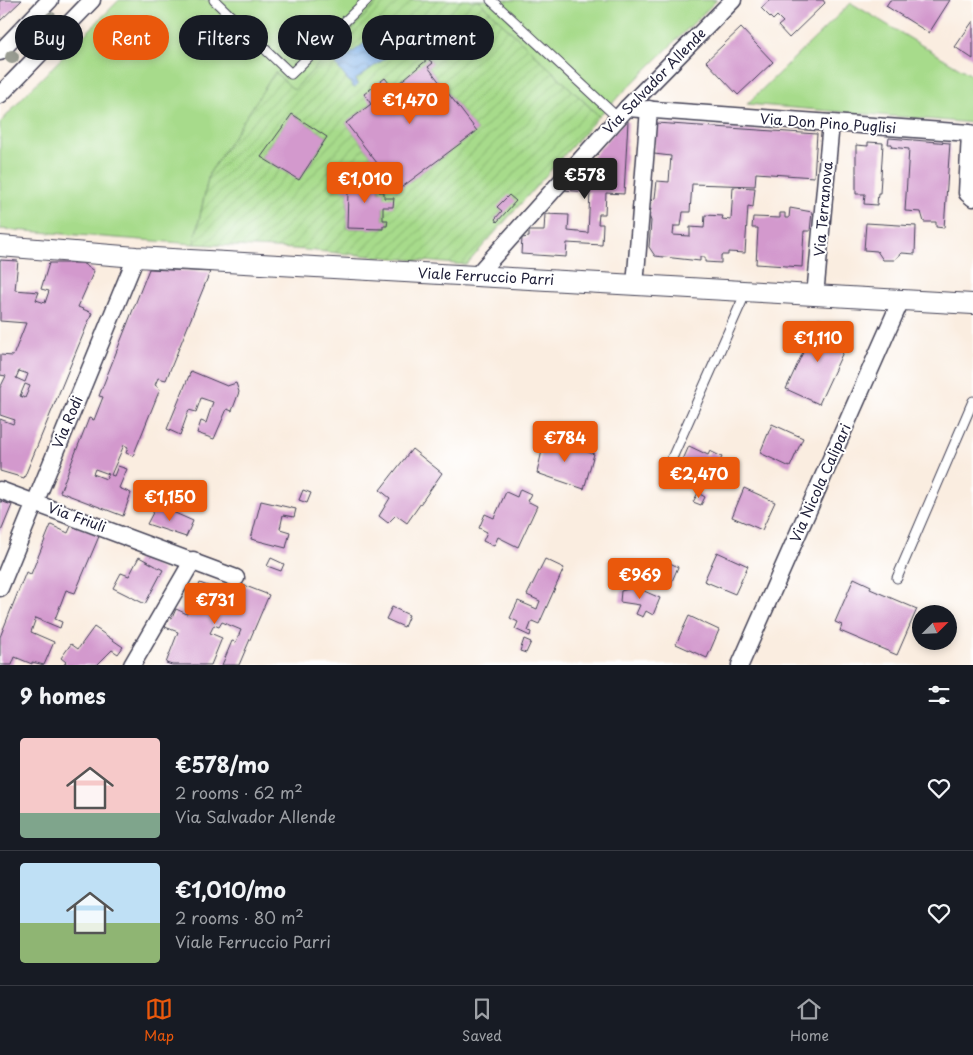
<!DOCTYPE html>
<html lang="en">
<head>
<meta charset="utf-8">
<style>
	:root { --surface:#171b24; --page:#242831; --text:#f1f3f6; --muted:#9ea1a6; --line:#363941; --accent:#ea580c }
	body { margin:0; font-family:"Playpen Sans",sans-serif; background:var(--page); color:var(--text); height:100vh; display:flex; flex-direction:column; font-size:19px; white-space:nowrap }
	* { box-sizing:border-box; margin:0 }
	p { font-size:16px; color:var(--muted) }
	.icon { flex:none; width:28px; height:28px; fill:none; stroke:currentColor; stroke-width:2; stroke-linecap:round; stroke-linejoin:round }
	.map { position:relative; height:665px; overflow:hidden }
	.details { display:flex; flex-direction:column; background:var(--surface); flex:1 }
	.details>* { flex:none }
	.top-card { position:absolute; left:15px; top:15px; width:500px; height:45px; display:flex; gap:10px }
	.needle { width:32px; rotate:66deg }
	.controls { position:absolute; left:912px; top:605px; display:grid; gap:10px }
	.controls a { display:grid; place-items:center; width:45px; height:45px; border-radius:50%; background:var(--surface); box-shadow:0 2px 8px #0003; font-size:25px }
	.price { position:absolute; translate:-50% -42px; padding:0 11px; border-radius:5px; background:var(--accent); color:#fff; font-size:16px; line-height:32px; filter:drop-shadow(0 1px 2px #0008) }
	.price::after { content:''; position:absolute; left:50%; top:30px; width:15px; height:11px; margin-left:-8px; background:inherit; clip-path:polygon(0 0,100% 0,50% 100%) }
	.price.active { background:#222; color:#fff }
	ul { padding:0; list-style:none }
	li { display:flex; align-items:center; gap:15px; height:125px; padding:0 20px }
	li+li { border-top:1px solid var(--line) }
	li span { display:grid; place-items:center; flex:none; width:140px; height:100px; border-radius:5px; color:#555 }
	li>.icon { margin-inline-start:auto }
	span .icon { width:60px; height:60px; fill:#fffc; stroke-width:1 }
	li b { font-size:21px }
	h2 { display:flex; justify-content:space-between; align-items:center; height:60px; padding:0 20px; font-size:21px }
	.tag { padding:0 18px; border-radius:22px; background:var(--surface); box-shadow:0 2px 8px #0003; font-size:18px; line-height:45px }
	.tag.active { background:var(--accent); color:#fff }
	.dock { display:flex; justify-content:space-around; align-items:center; height:70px; border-top:1px solid var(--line); background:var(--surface); font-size:14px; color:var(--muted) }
	.dock a { display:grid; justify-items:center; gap:2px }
	.dock .active { color:var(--accent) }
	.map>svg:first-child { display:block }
	.grass { fill:#a7db8b; stroke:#647e63 }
	.garden { fill:url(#garden-furrows); stroke:#647e63; fill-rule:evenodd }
	.water { fill:url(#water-waves); stroke:#4e6892 }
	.building { fill:#d399cd; fill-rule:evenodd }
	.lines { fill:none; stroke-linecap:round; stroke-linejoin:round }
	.service-casing { stroke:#424054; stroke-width:11 }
	.minor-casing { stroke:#424054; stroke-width:19 }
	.tertiary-casing { stroke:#424054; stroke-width:22 }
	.service { stroke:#fff; stroke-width:9 }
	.minor { stroke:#fff; stroke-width:16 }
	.tertiary { stroke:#fff; stroke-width:20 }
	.tree { fill:#999c92 }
	.labels { text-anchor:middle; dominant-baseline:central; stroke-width:4; stroke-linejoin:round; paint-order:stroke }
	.street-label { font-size:14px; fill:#22223b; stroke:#fff }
</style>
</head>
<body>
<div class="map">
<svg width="973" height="665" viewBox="0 0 973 665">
	<defs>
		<pattern id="garden-furrows" width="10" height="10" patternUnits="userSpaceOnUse" patternTransform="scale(1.25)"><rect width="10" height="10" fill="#a7db8b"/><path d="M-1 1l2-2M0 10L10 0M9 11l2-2" fill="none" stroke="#8fbc79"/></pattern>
		<pattern id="water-waves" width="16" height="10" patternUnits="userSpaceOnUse" patternTransform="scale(1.25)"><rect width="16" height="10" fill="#7aafe8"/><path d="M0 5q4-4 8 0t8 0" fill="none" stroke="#648ebd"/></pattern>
	</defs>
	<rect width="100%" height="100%" fill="#fff"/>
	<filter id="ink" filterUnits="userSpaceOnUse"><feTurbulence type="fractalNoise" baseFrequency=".02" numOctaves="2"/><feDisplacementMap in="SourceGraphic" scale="10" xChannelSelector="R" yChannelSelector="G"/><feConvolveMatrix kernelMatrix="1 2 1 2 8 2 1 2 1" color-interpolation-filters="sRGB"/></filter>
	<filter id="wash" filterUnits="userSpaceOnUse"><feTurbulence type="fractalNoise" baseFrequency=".0096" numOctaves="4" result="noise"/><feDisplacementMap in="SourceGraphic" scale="20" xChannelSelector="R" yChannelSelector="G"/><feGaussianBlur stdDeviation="1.12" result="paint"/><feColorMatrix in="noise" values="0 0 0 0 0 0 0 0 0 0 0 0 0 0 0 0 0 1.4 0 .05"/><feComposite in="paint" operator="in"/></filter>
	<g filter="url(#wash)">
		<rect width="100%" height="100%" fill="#faede0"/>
		<g class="grass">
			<polygon points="119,0 380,0 294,91 276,73 209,174 194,244 0,229 0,123 25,95"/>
			<polygon points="478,0 717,0 599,116"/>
			<polygon points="851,3 973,76 973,123 747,104"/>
		</g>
		<path class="garden" d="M380 0H478L599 116 466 265 295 249 194 244 209 174 275 72 294 90ZM430 59 433 63 428 67 477 131 398 190 346 123ZM292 114 327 137 299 180 261 157ZM352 183 380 184 379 192H384L383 220H388L387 226H383V229L347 228 348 191Z"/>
		<polygon class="water" points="379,32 394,52 355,80 358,85 354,88 336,65"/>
		<g id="blocks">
			<g class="building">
				<polygon points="0,0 22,0 0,21"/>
				<polygon points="770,0 823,0 825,3 789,38 778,26 783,22 777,16 773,20 761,8"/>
				<polygon points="890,0 950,0 929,33 886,6"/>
				<polygon points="973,21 973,59 955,47"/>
				<polygon points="741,28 773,62 738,95 706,61"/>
				<polygon points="428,59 433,63 428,67 477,131 398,190 346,123 371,104 364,94 385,78 393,88"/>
				<polygon points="292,114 327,137 299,180 261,157"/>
				<polygon points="625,121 628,121 624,194 606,193 605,214 599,214 598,224 603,224 602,245 567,243 566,257 521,254 522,238 529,237 529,231 544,231 545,214 569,215 568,231 588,233 590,192 562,190"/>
				<polygon points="656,123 817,134 814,177 756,173 755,186 692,184 690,212 683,212 681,226 674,226 673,235 690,236 690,227 704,228 705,215 723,216 722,219 731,220 733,187 755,188 753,207 748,206 745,253 728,252 728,255 721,255 721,263 705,262 705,257 700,257 700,261 655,256 649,247 651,221 648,213 650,213 651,209 648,209 652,199 655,198 657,181 669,182 671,156 654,154"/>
				<polygon points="889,138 950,143 944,228 936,227 936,222 924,222 921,212 905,211 909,149 891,147 892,144 888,144"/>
				<polygon points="868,142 883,143 880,193 878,193 877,205 864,204 865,194 856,194 856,145 868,146"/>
				<polygon points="339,175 353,176 352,183 380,184 379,192 384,192 384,198 394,198 393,207 383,207 383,220 388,220 387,226 383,226 383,229 347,228 348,191 342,190 342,184 339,184"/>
				<polygon points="509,195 516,201 497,222 495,219 502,211 497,207"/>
				<polygon points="790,208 812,212 810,231 804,231 802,267 756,264 758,228 752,228 753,217 780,218 780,213 785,213 785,218 789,218"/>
				<polygon points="866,223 916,226 915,254 902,253 894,260 883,260 877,251 864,250"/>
				<path d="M0 260 18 261 15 290 39 292 36 300 45 303 49 291 41 289 49 263H82L94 271 78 307 92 313 24 478 0 471V419L13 424 15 420 0 415V388L6 376 0 375V355L13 356 26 323 0 321ZM19 371 28 374 25 382 16 378ZM25 384 30 386 25 398 20 396Z"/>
				<path d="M149 269 210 272 166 380 158 378 155 385 160 389 133 456 126 453 128 447 124 445 111 475 114 476 118 466 127 469 119 488 131 493 123 516 60 492 89 418 94 420 103 397 99 396ZM95 469 109 474 106 479 93 474Z"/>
				<polygon points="817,322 850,337 819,404 786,389"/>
				<polygon points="191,371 227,386 236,383 239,392 232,411 227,409 214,439 197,433 201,421 206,423 213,402 201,398 196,412 189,410 180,435 167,429"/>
				<polygon points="772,424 803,438 790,467 760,453"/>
				<polygon points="545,437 594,454 584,489 537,473"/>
				<polygon points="689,446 708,455 710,451 722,457 708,485 699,481 694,489 674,480"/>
				<polygon points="412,449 442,473 407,523 396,515 388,523 379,516 390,498 380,490"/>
				<polygon points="744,488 775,502 762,530 732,517"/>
				<polygon points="520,489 531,494 527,501 537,506 518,547 498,537 494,546 483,541 487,532 479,528 485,514 494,518 506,492 517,497"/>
				<polygon points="303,490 311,493 307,503 299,500"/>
				<polygon points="698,493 705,497 701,505 693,502"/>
				<polygon points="0,501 12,505 0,534"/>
				<polygon points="261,501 296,509 294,517 283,515 280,529 290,532 286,548 251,539"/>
				<polygon points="157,505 193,521 186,537 147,524"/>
				<polygon points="72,524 100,534 75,593 66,590 55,619 62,622 60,628 36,618 31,632 54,642 44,665 32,662 32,664 15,657 12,665 0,665 0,637 26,572 31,574 51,525 68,533"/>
				<polygon points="717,552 748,566 735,594 704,581"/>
				<polygon points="139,557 163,570 145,604 113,588 121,573 129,576"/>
				<polygon points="271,558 284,564 281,571 267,566"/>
				<polygon points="545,559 564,568 539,624 532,621 528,631 531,632 530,636 515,629 518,622 510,618 518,601 537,609 540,601 527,595"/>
				<polygon points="670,563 678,567 670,586 662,582"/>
				<polygon points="854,578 871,586 870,589 917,609 897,655 840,631 842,625 835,622"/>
				<polygon points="200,583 233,596 238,583 269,595 239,665 222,665 232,641 236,642 241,630 222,622 219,627 214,625 210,633 222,638 211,665 172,665 166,663 178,632 165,627 169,617 172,618 176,609 187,614"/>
				<polygon points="635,587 660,598 653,615 646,611 643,617 636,614 640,605 620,602 621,591"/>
				<polygon points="392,607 409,615 404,627 386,619"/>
				<polygon points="689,616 719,630 707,658 676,644"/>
				<polygon points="94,627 123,647 118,654 112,650 97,665 64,665 66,662 61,658 71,644 78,649"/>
				<polygon points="524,639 531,642 526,653 520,651"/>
			</g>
		</g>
	</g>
	<g filter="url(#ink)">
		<use href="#blocks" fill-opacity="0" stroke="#424054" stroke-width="1"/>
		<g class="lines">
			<g class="service-casing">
				<g id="service">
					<polyline points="214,0 291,74 367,0"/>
					<polyline points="491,0 618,118"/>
					<polyline points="668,467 746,292"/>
					<polyline points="897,578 973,401"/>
				</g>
			</g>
			<g class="minor-casing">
				<g id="minor">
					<polyline points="0,52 50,0"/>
					<polyline points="0,95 92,0"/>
					<polyline points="627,108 970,133 967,193 973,198"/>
					<polyline points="477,275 627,108 733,0"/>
					<polyline points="635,286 649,109"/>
					<polyline points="815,296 831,123"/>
					<polyline points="0,490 236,578"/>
					<polyline points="0,588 136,257"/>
					<polyline points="132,665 193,560"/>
					<polyline points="740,665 901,300"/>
				</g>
			</g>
			<g class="tertiary-casing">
				<polyline id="tertiary" points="0,246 136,257 973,304"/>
			</g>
			<use href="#service" class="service"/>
			<use href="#minor" class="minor"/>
			<use href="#tertiary" class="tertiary"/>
		</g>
		<g class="tree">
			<circle cx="51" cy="19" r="7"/>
			<circle cx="31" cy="39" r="7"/>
			<circle cx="12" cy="57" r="7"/>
		</g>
	</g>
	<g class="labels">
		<g class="street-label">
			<text transform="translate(654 81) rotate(-46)">Via Salvador Allende</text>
			<text transform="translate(828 123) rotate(4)">Via Don Pino Puglisi</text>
			<text transform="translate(823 209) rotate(-85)">Via Terranova</text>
			<text transform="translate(486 276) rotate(3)">Viale Ferruccio Parri</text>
			<text transform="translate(67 422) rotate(-67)">Via Rodi</text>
			<text transform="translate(820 483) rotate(-66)">Via Nicola Calipari</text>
			<text transform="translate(77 517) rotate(20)">Via Friuli</text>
		</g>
	</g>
</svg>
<div class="controls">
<a><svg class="needle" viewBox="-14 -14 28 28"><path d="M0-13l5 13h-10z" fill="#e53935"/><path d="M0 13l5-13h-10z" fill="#9ea1a6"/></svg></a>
</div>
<b class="price" style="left:410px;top:125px">€1,470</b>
<b class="price active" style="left:585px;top:200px">€578</b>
<b class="price" style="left:365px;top:204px">€1,010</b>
<b class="price" style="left:818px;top:363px">€1,110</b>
<b class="price" style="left:565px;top:463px">€784</b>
<b class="price" style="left:699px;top:499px">€2,470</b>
<b class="price" style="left:170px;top:522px">€1,150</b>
<b class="price" style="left:640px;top:600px">€969</b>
<b class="price" style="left:215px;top:625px">€731</b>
<div class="top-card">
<a class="tag">Buy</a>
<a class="tag active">Rent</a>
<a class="tag">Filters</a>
<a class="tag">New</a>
<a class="tag">Apartment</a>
</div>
</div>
<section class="details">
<h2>9 homes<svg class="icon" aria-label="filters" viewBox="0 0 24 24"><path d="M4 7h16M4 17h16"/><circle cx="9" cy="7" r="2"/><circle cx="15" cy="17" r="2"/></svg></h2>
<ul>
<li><span style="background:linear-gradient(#f6c9c9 75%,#7fa58c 0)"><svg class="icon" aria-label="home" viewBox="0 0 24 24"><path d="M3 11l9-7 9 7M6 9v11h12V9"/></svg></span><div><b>€578/mo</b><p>2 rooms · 62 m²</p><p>Via Salvador Allende</p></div><svg class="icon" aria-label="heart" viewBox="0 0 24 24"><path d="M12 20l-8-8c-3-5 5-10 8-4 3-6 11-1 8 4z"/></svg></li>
<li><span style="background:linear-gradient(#bfe0f5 60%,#8fb573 0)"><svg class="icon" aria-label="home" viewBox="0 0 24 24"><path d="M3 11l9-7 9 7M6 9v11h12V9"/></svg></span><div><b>€1,010/mo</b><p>2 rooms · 80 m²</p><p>Viale Ferruccio Parri</p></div><svg class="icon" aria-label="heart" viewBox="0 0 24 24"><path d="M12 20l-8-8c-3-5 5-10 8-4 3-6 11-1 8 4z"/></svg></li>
</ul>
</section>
<nav class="dock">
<a class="active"><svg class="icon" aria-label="map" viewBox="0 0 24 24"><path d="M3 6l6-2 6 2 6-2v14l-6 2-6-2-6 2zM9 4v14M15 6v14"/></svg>Map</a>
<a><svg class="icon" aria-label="saved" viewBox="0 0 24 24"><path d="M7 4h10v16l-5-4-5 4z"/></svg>Saved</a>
<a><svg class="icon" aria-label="home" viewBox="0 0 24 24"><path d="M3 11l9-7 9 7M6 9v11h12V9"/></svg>Home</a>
</nav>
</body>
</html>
